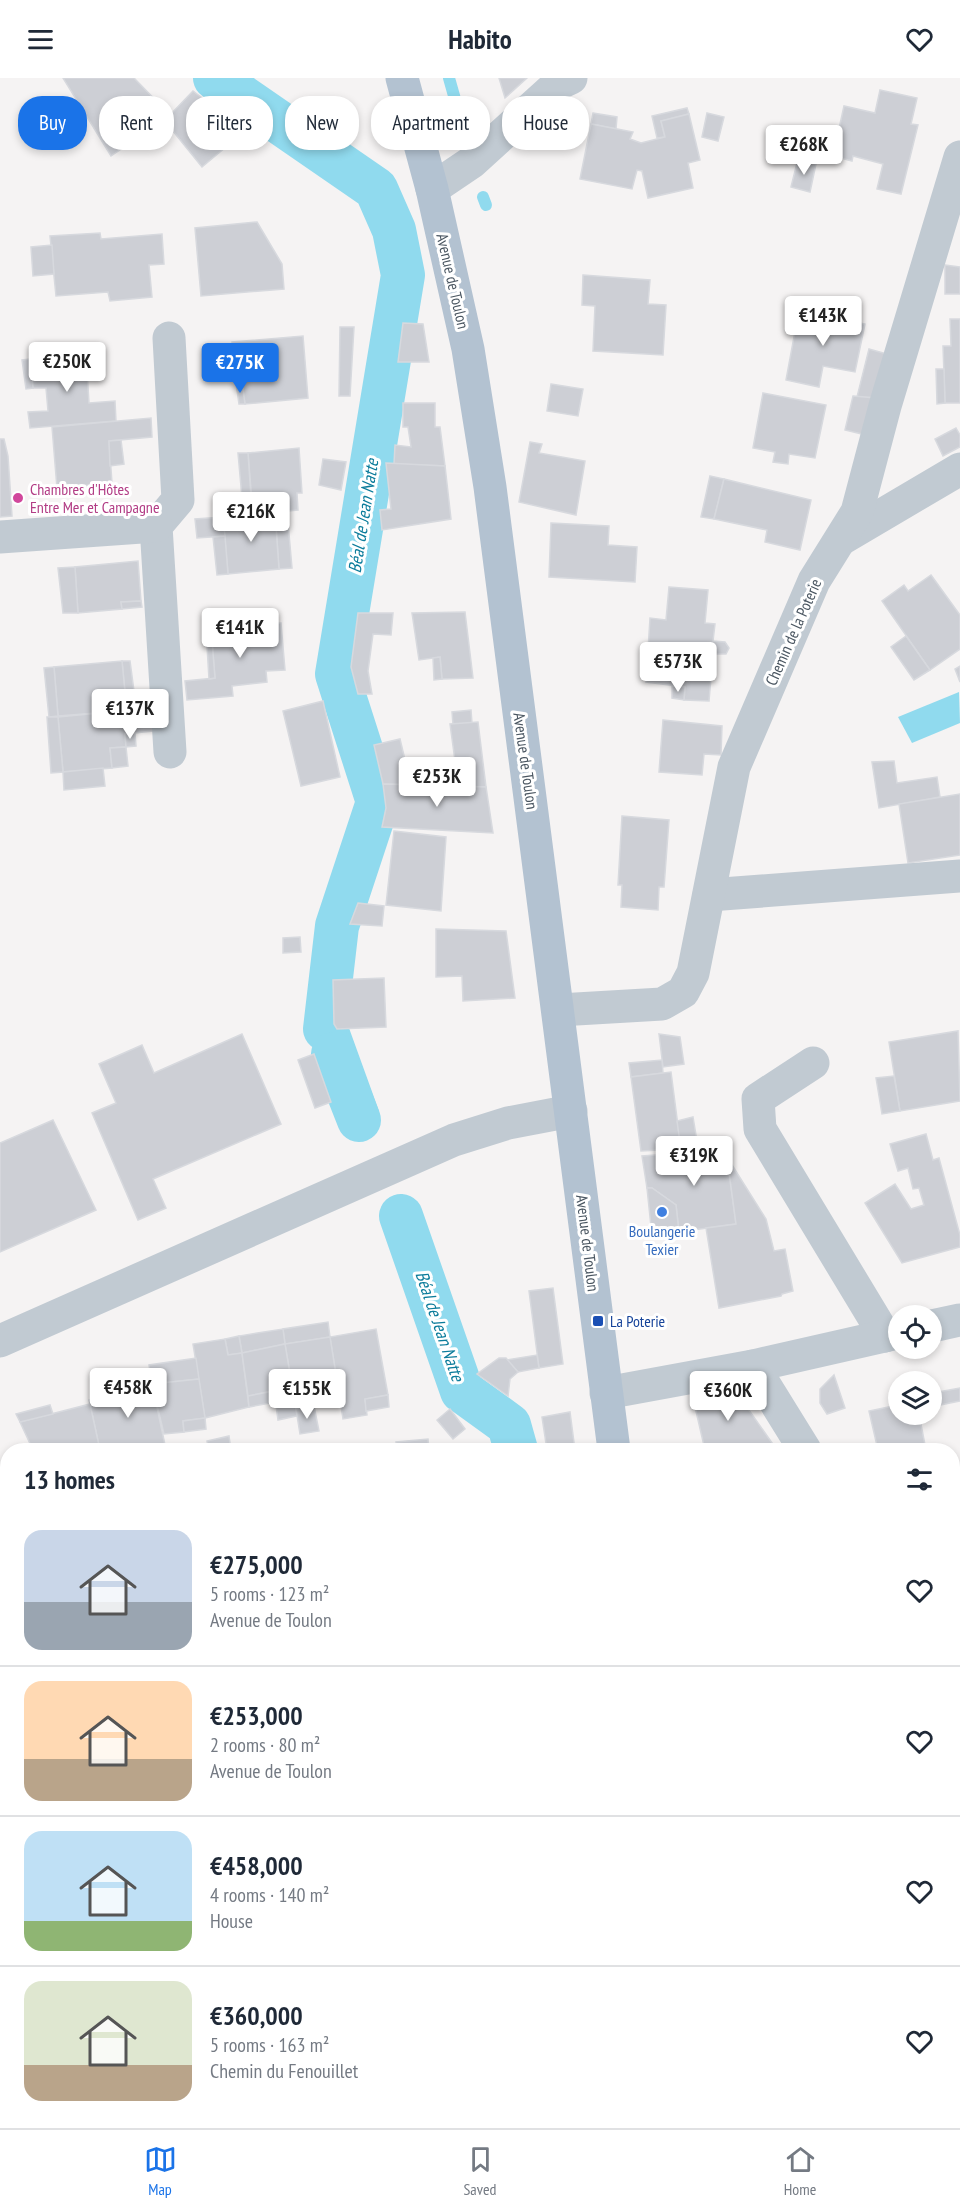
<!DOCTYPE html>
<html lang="en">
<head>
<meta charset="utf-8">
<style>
	:root { --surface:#fff; --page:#f6f6f7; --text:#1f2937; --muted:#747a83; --line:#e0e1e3; --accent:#1a73e8 }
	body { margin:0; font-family:"PT Sans Narrow",sans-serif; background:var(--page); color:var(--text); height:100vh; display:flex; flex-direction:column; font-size:22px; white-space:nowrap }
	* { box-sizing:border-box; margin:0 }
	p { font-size:20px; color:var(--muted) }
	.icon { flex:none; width:33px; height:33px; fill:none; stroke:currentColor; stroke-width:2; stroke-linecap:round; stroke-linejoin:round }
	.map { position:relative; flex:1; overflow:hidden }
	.sheet { position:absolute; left:0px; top:1365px; width:960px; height:686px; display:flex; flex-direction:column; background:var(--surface); border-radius:24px 24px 0 0; box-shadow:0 3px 9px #0003 }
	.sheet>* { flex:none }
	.guide { position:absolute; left:18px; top:18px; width:600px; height:54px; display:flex; gap:12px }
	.tools { position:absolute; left:888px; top:1227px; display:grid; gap:12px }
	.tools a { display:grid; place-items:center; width:54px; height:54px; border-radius:50%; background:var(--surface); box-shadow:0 3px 9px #0003; font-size:30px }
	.price { position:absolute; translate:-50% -51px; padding:0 14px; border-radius:6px; background:#fff; color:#222; font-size:20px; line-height:39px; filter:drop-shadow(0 2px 3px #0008) }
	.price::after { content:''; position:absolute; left:50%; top:36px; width:18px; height:14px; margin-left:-9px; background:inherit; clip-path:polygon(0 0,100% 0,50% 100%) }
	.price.active { background:var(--accent); color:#fff }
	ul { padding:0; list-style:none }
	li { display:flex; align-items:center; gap:18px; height:150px; padding:0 24px }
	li+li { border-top:2px solid var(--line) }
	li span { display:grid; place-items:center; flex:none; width:168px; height:120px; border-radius:18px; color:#555 }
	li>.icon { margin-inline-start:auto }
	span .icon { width:72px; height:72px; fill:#fffc; stroke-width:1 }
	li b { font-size:26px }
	h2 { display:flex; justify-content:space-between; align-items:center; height:72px; padding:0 24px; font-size:26px }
	.tag { padding:0 21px; border-radius:24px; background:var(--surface); box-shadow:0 3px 9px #0003; font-size:21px; line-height:54px }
	.tag.active { background:var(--accent); color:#fff }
	header { display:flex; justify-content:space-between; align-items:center; height:78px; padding:0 24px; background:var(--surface); font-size:27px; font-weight:600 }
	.menu { display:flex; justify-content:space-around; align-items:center; height:84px; border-top:2px solid var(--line); background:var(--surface); font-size:16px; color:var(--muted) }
	.menu a { display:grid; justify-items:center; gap:3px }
	.menu .active { color:var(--accent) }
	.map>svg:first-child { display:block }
	.water { fill:#90daee }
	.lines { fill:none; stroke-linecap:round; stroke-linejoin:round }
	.stream { stroke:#90daee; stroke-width:12 }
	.canal { stroke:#90daee; stroke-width:44 }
	.building { fill:#cdcfd5; stroke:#d7d9de; stroke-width:1.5 }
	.minor { stroke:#c1cad2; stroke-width:33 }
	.major { stroke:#b3c2d1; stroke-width:33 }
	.hotel-dot { fill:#d1479c; stroke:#fff; stroke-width:2 }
	.shop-dot { fill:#3f7fe0; stroke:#fff; stroke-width:2 }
	.transit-dot { fill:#1a4fb4; stroke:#fff; stroke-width:2 }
	.labels { text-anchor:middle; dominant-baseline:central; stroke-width:6; stroke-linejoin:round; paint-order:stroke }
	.street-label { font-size:16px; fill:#4a5661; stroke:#fff }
	.hotel-label { font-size:16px; fill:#b23c85; stroke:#fff; text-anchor:start }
	.shop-label { font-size:16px; fill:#366cbe; stroke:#fff }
	.transit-label { font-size:16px; fill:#164399; stroke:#fff; text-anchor:start }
	.water-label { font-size:18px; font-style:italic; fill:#0c7c9b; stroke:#fff }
</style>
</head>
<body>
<header><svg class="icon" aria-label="menu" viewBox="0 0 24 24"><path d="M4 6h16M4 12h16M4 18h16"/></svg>Habito<svg class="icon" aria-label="heart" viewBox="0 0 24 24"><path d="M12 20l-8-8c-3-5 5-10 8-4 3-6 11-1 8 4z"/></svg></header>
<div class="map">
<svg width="960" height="2050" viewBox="0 0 960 2050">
	<rect width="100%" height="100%" fill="#f5f3f3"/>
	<g class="water">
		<polygon points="959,614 960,645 912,665 898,639"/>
		<polygon points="349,950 379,1033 345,1049 335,1023 347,1019 354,1037 365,1033 343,976 337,951"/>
	</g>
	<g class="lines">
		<g class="stream">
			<polyline points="449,0 462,46"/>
			<polyline points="483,119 486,127"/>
		</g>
		<g class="canal">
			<polyline points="215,0 376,111 394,152 403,197 337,596 378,724 337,848 325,951"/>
			<polyline points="333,976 359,1042"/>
			<polyline points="401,1138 462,1313 509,1347 516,1372"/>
			<polyline points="631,2050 635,2043"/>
		</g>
	</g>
	<g class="building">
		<polygon points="63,0 134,0 170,37 193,13 245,53 202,89 164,42 111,78"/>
		<polygon points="499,0 527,0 505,20"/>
		<polygon points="880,12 917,20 911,46 918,47 901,116 877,111 883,86 853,78 852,83 833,78 844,28 875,35"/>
		<polygon points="687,30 689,36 661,43 665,59 657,60 652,38"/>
		<polygon points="593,35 617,39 616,51 591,46"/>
		<polygon points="707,35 724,39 718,63 702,59"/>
		<polygon points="689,36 700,82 688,85 693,110 648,120 642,93 637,92 632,111 580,101 591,46 633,54 630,61 641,65 665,59 661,43"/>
		<polygon points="798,81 816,86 810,114 791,109"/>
		<polygon points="257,144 282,186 284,211 201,218 195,150"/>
		<polygon points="100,155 101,161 162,156 164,186 149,187 152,219 110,223 108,214 56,218 50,158"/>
		<polygon points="52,167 54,196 33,198 31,169"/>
		<polygon points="945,187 960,189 960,216 945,216"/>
		<polygon points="583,197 650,202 648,226 666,227 663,277 593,273 595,228 582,227"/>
		<polygon points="799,232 865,246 855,294 823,288 819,309 786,302"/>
		<polygon points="950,241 960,241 960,325 945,325 943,268 951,268"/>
		<polygon points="403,245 423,246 429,284 398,284"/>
		<polygon points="340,249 354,249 350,318 339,318"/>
		<polygon points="303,258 308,320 245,326 242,305 236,305 232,264"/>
		<polygon points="869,271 887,276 876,320 857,319"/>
		<polygon points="86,276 89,325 115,323 116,343 30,350 28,334 48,333 46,310 33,310 30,281"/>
		<polygon points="30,281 33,310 26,311 22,282"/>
		<polygon points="936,291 944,291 945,325 937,326"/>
		<polygon points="236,305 242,305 245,326 239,326"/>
		<polygon points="551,306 583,311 578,338 547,333"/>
		<polygon points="763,315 826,327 815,380 789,376 788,386 773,384 775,374 753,370"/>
		<polygon points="853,318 876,320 866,357 845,352"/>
		<polygon points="403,325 435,325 435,349 440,349 445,388 394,386 395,367 411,369 408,349 403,349"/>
		<polygon points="151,340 152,359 109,363 112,405 57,410 52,349"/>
		<polygon points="956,350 960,357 960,369 943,378 935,361"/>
		<polygon points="0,361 4,361 8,378 12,438 0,439"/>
		<polygon points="121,362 124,386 110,388 109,363"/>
		<polygon points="530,364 542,366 539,375 585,383 576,437 519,424"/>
		<polygon points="299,370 302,415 297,415 298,432 253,436 248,375"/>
		<polygon points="238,375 248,375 251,419 242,420"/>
		<polygon points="323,381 346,384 341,412 319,407"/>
		<polygon points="386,385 445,388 451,441 382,452 380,432 391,431"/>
		<polygon points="710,398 724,401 714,441 701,439"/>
		<polygon points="724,401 811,422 800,472 765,464 767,452 714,441"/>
		<polygon points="107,406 108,414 83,417 83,408"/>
		<polygon points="287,433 292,490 279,491 275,434"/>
		<polygon points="275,434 279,491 228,496 223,439"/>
		<polygon points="223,439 225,458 197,460 195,441"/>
		<polygon points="551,445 609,448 608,467 637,469 635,504 549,499"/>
		<polygon points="225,458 228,496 217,497 213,459"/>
		<polygon points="138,483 141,523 121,524 122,531 78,535 75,489"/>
		<polygon points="75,489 78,535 63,535 58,490"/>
		<polygon points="931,497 960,537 960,571 930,592 882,523 904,507 908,513"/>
		<polygon points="669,509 708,512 705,545 715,546 713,563 725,564 729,570 726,576 713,576 709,623 684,622 685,609 646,604 650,540 666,542"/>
		<polygon points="141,523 142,529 122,531 121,524"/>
		<polygon points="465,534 473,600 442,601 440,579 419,582 412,535"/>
		<polygon points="358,535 393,535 391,557 373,556 368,593 372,616 358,616 351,589"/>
		<polygon points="281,545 285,592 266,593 267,604 232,608 233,618 187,622 185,603 215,600 211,550"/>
		<polygon points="211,550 215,600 209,601 206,551"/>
		<polygon points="906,558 930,592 914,602 891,569"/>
		<polygon points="440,579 442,601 434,602 433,580"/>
		<polygon points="122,583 130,583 134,613 125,614"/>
		<polygon points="122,583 125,614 134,613 135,632 58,638 54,589"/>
		<polygon points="960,588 960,604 955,591"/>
		<polygon points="54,589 58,638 49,639 44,590"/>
		<polygon points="672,608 685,609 684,622 672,620"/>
		<polygon points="323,623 340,699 301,708 283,633"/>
		<polygon points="151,630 153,653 125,656 126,669 110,670 112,690 63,694 58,639"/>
		<polygon points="471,632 472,645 453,647 452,634"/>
		<polygon points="47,639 58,639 63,694 51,695"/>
		<polygon points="663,642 722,648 721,677 704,676 702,697 659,694"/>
		<polygon points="478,644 486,709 441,708 440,691 456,690 450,646"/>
		<polygon points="135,655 136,668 126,669 125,656"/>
		<polygon points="400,661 407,690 438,687 441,708 383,706 374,667"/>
		<polygon points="126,669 128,688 112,690 110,670"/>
		<polygon points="894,683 897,705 937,699 940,719 879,730 872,684"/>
		<polygon points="103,690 105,708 64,712 63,694"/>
		<polygon points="383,706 486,709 493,755 382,749 386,730"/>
		<polygon points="960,716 960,777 908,785 899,726"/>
		<polygon points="622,738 669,742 664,809 659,809 658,832 621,829 622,807 618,807"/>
		<polygon points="394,753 446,759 441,833 386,827"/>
		<polygon points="358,825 384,828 382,848 350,846"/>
		<polygon points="436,851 506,853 515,920 463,923 462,898 436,899"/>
		<polygon points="300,859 301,874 283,875 283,860"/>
		<polygon points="384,900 386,949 337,951 334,946 333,902"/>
		<polygon points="958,953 960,1023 900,1033 889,964"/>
		<polygon points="242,956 281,1046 153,1101 166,1130 138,1142 92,1035 116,1025 99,986 142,967 154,995"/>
		<polygon points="659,956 680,959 684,986 663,989"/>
		<polygon points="314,976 331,1024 315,1030 298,982"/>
		<polygon points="662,982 663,995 631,999 629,985"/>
		<polygon points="671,994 681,1071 641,1073 631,999"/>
		<polygon points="894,998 900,1033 882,1036 876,1000"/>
		<polygon points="693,1039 698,1069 681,1071 677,1043"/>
		<polygon points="53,1042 96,1132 0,1174 0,1065"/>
		<polygon points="926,1056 933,1082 939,1080 960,1157 960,1169 902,1185 865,1125 895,1106 911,1131 924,1127 919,1110 913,1111 908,1090 898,1093 890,1066"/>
		<polygon points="726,1072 736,1146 679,1154 676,1127 652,1110 647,1110 642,1078"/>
		<polygon points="727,1079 766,1141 774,1173 785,1171 793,1213 782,1216 781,1218 719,1230 706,1150 736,1146"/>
		<polygon points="647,1110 652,1110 676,1127 679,1154 652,1158"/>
		<polygon points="553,1210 563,1286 539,1290 529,1213"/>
		<polygon points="328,1244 330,1259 285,1266 283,1251"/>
		<polygon points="283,1251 285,1266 242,1275 239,1258"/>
		<polygon points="376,1251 388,1317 365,1321 367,1337 343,1341 330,1259"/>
		<polygon points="239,1258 242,1275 228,1277 225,1261"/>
		<polygon points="330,1259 338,1309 310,1314 312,1329 296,1331 285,1266"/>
		<polygon points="225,1261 228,1277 242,1275 249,1329 205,1340 193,1266"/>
		<polygon points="285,1266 297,1338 278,1342 274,1313 248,1318 242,1275"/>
		<polygon points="537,1277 539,1290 518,1294 507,1282"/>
		<polygon points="196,1280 199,1301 152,1306 149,1287"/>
		<polygon points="499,1280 506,1280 518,1294 510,1301 508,1318 477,1296"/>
		<polygon points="834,1297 845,1330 827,1336 820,1325 820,1311"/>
		<polygon points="151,1301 165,1367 141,1372 100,1372 89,1322 115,1317 113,1310"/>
		<polygon points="199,1301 205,1340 183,1343 184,1354 164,1356 152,1306"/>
		<polygon points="732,1308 777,1372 705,1372 692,1316"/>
		<polygon points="338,1309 340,1324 312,1329 310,1314"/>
		<polygon points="960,1310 960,1323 935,1328 932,1315"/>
		<polygon points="274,1313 276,1324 249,1329 248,1318"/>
		<polygon points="388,1317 389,1329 366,1333 365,1321"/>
		<polygon points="90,1326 100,1372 33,1372 20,1344"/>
		<polygon points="50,1327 53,1336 20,1344 16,1336"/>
		<polygon points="898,1327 898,1336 919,1336 926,1372 878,1372 869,1333"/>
		<polygon points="314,1328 319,1353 300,1356 296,1331"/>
		<polygon points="450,1331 465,1351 453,1361 437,1342"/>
		<polygon points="570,1334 575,1372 547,1372 542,1339"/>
		<polygon points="205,1340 206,1351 184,1354 183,1343"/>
		<polygon points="229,1358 231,1372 209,1372 207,1363"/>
		<polygon points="428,1361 429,1372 397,1372 396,1364"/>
		<polygon points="8,1417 8,1442 0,1430 0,1418"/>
		<polygon points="8,1558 8,1633 0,1634 0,1559"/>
		<polygon points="8,1633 8,1707 0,1708 0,1634"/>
		<polygon points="8,1707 8,1782 0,1783 0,1708"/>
		<polygon points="952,1833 956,1833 960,1858 960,1886 952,1887"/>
		<polygon points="0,1962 8,1966 8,1990 0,1985"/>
		<polygon points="8,2038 8,2043 37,2043 33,2050 19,2050 5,2042"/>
		<polygon points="0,2039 5,2042 19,2050 0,2050"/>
		<polygon points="37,2043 84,2043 80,2050 33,2050"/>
		<polygon points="192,2043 258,2043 257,2050 191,2050"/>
		<polygon points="258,2043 269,2043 268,2050 257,2049"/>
		<polygon points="399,2043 449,2043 482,2050 398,2050"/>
		<polygon points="801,2043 855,2043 856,2050 802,2050"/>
	</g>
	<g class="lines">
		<g class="minor">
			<polyline points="432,111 472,84 558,6 571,0"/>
			<polyline points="169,260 178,422 156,448 170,674"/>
			<polyline points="0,459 156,448"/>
			<polyline points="843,460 960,391"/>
			<polyline points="709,817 960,798"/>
			<polyline points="559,932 662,926 683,914 693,895 734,689 814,503 857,434 885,328 960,79"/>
			<polyline points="813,985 758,1021 760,1051 885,1258"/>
			<polyline points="932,1248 960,1242"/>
			<polyline points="0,1263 454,1062 508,1045 571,1033"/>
			<polyline points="753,1288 805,1372"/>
			<polyline points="606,1315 753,1288 898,1255"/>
			<polyline points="952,1589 960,1599"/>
			<polyline points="952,1784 960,1785"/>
		</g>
		<g class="major">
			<polyline points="402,0 432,111 468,271 490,409 614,1372"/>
			<polyline points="705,2043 706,2050"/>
		</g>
	</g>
	<circle class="hotel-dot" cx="18" cy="420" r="6"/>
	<circle class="shop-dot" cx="662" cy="1134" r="6"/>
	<rect class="transit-dot" x="592" y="1237" width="12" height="12" rx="3"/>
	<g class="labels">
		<g class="street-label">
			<text transform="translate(453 203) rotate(77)">Avenue de Toulon</text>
			<text transform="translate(793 554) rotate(-66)">Chemin de la Poterie</text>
			<text transform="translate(526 683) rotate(82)">Avenue de Toulon</text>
			<text transform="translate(588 1165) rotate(83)">Avenue de Toulon</text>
		</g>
		<g class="hotel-label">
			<text x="30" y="411">Chambres d'Hôtes<tspan x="30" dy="18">Entre Mer et Campagne</tspan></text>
		</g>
		<g class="shop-label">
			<text x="662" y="1153">Boulangerie<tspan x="662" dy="18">Texier</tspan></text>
		</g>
		<g class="transit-label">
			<text x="610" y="1243">La Poterie</text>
		</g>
		<g class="water-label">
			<text transform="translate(363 438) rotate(-81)">Béal de Jean Natte</text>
			<text transform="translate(440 1248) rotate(71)">Béal de Jean Natte</text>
		</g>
	</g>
</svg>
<div class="tools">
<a><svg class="icon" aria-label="locate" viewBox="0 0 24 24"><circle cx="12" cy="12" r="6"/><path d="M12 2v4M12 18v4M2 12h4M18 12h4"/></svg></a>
<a><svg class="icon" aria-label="layers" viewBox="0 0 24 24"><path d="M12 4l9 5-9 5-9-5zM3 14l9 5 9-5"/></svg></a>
</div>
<b class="price" style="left:804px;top:98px">€268K</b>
<b class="price" style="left:823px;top:269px">€143K</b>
<b class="price" style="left:67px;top:315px">€250K</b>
<b class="price active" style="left:240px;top:316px">€275K</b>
<b class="price" style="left:251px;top:465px">€216K</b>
<b class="price" style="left:240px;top:581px">€141K</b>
<b class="price" style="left:678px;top:615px">€573K</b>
<b class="price" style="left:130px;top:662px">€137K</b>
<b class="price" style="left:437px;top:730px">€253K</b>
<b class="price" style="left:694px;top:1109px">€319K</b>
<b class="price" style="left:128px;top:1341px">€458K</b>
<b class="price" style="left:307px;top:1342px">€155K</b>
<b class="price" style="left:728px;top:1344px">€360K</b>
<div class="guide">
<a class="tag active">Buy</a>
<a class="tag">Rent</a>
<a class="tag">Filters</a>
<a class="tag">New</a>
<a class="tag">Apartment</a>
<a class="tag">House</a>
</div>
<section class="sheet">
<h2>13 homes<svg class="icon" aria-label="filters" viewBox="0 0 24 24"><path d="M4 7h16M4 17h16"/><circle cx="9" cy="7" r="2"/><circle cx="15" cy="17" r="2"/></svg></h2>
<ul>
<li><span style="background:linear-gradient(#c9d6e8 60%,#9aa5b1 0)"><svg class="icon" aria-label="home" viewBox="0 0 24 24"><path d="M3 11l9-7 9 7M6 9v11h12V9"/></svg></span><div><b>€275,000</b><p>5 rooms · 123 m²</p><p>Avenue de Toulon</p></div><svg class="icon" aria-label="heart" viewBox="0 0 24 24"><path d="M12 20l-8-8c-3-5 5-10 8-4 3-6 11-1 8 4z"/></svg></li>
<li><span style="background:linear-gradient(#ffd9b3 65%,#b9a48a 0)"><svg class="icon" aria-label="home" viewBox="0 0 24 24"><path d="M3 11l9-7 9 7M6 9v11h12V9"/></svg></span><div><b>€253,000</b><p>2 rooms · 80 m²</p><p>Avenue de Toulon</p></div><svg class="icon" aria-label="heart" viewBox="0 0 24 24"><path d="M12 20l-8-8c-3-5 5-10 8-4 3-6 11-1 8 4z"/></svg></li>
<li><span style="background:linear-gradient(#bfe0f5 75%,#8fb573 0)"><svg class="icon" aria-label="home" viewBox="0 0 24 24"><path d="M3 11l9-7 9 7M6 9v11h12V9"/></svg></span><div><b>€458,000</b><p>4 rooms · 140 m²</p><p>House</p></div><svg class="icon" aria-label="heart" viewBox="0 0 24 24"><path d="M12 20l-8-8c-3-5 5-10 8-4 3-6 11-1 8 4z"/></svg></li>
<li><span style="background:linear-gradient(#dfe7d0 70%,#b9a48a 0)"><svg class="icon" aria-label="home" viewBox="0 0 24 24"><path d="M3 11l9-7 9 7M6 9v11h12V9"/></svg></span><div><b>€360,000</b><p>5 rooms · 163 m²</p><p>Chemin du Fenouillet</p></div><svg class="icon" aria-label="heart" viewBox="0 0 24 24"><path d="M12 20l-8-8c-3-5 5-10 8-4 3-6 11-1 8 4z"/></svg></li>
</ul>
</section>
</div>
<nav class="menu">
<a class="active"><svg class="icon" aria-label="map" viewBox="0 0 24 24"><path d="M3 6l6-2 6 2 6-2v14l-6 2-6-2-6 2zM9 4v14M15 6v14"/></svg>Map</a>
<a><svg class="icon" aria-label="saved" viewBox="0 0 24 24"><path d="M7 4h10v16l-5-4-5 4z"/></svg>Saved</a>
<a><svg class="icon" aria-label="home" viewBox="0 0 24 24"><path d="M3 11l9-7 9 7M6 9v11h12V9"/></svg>Home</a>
</nav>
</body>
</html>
